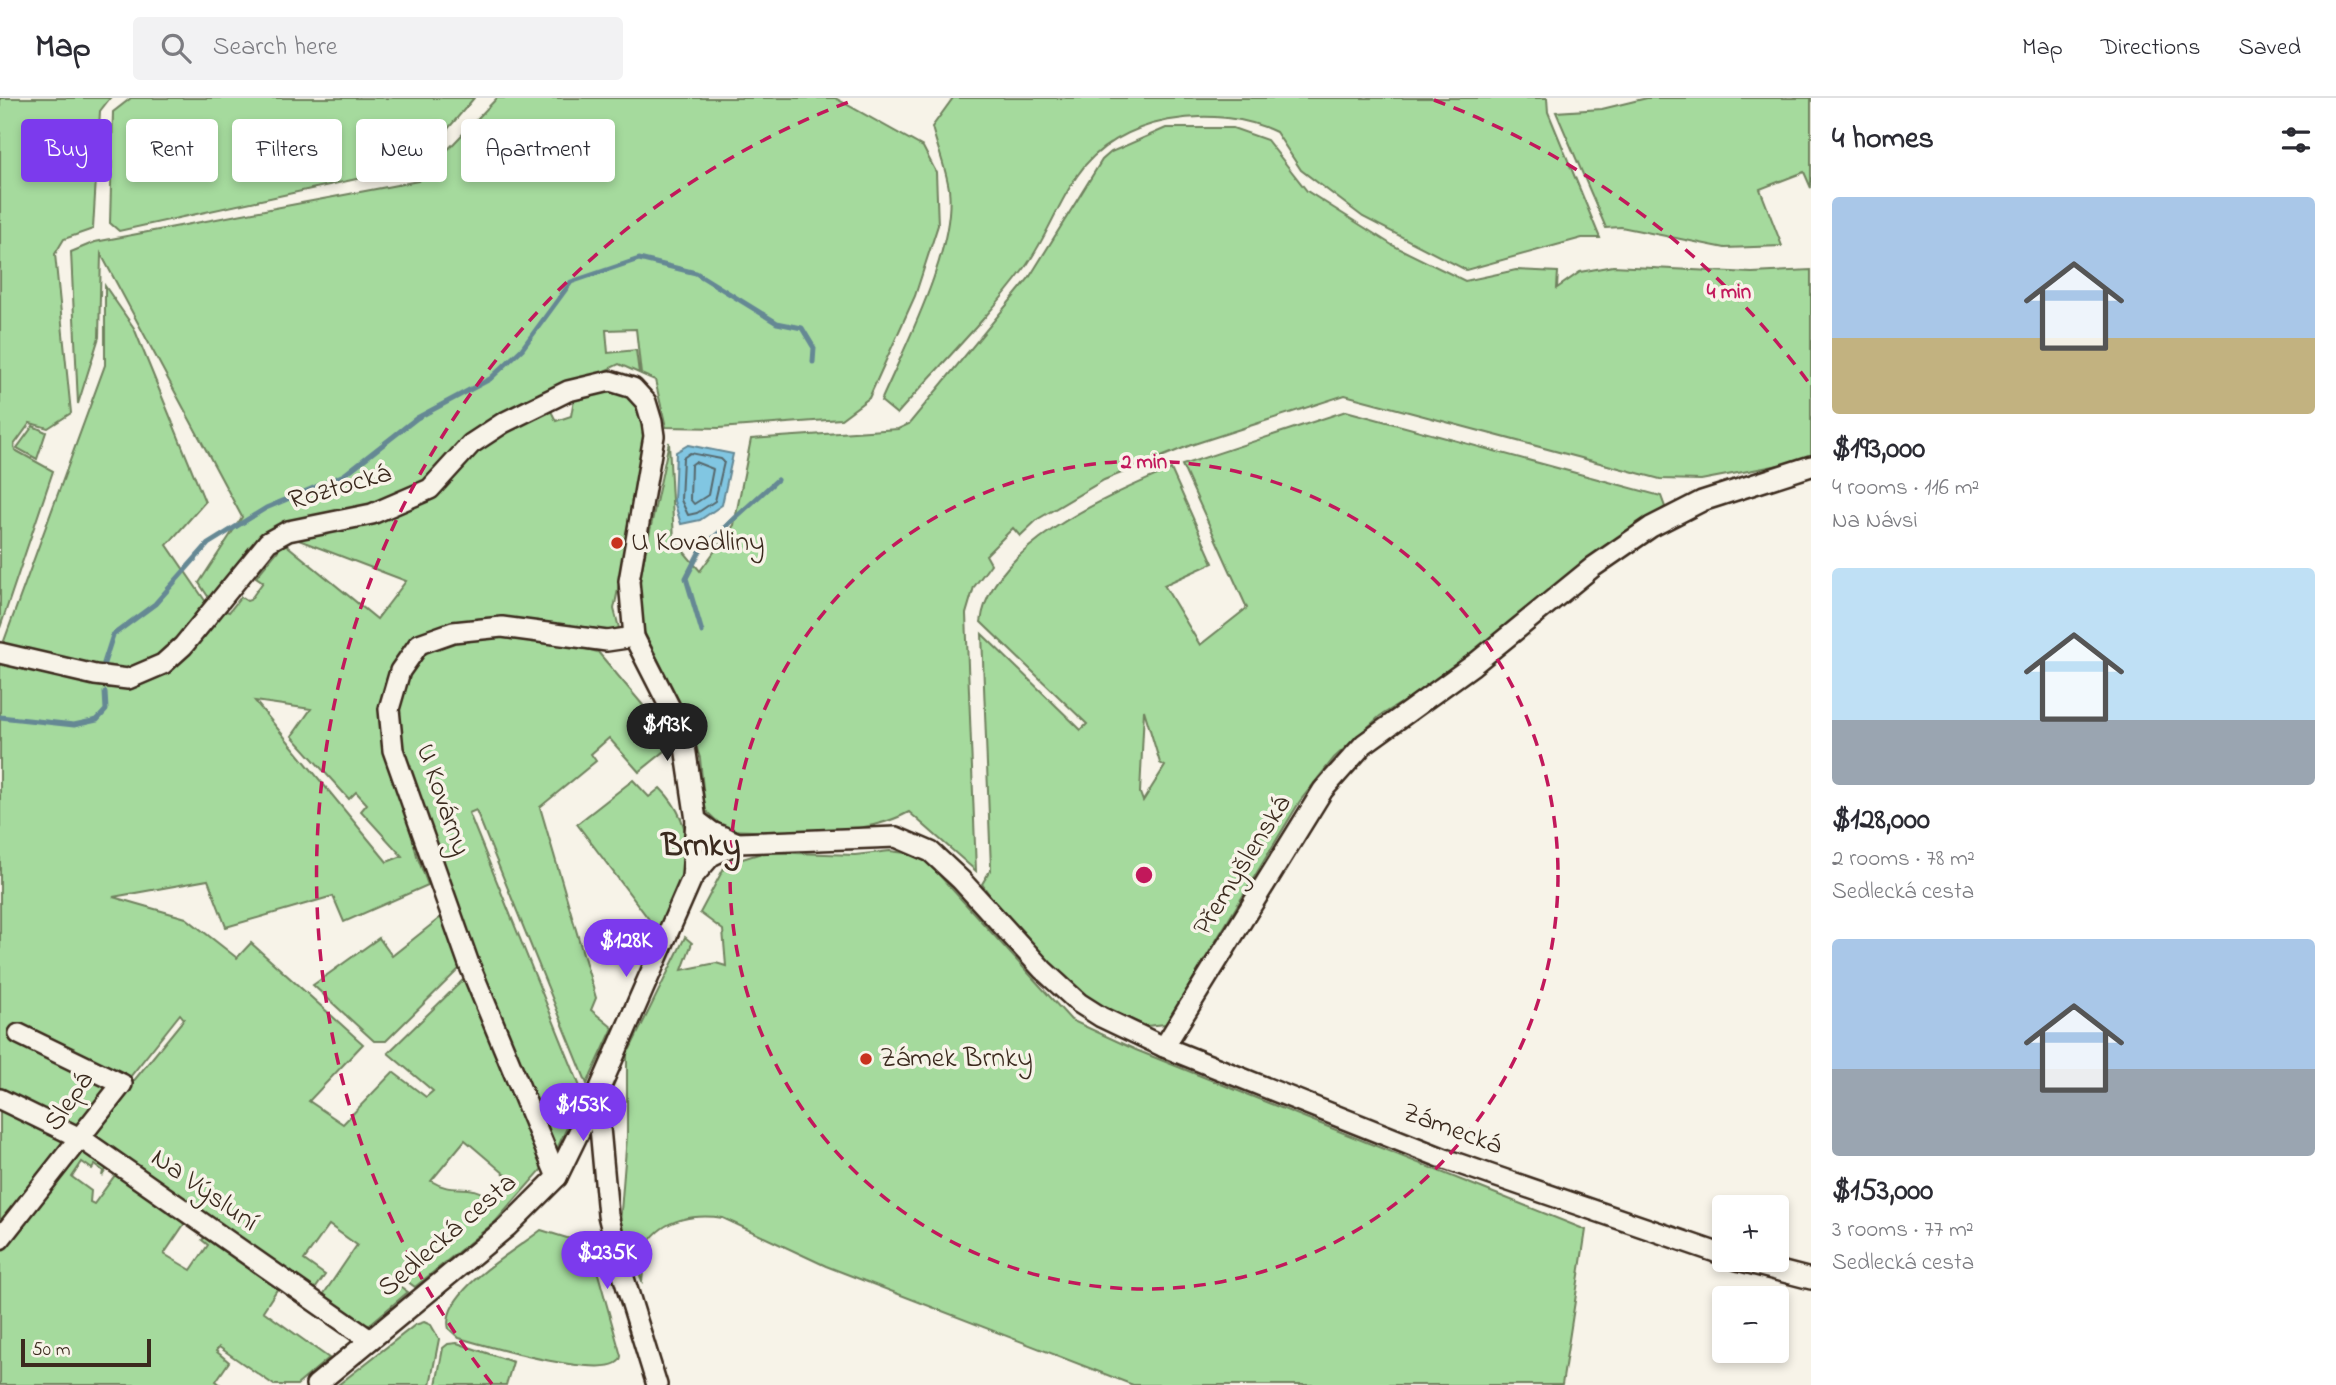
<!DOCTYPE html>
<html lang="en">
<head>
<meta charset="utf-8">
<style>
	:root { --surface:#fff; --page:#f2f2f3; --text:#2b2b33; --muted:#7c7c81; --line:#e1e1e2; --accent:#7c3aed }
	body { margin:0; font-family:"Indie Flower",sans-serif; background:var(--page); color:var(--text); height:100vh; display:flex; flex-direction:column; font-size:26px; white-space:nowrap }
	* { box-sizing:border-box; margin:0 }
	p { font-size:23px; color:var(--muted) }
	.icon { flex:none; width:38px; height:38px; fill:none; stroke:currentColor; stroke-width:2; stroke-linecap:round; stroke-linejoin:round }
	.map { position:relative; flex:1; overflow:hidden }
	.sheet { display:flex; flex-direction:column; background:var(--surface); width:525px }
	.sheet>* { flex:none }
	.hud { position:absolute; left:21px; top:21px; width:665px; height:63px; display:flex; gap:14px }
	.controls { position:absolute; left:1712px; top:1097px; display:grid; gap:14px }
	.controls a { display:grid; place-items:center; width:77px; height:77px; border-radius:7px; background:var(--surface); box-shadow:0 4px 10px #0003; font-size:35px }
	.scale { position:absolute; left:21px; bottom:18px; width:130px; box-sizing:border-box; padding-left:7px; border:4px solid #3b2a1e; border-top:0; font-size:19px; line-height:24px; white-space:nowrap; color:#3b2a1e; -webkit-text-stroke:5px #f7f3e8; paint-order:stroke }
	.price { position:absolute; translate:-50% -60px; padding:0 16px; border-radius:24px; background:var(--accent); color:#fff; font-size:23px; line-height:46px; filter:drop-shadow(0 2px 4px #0008) }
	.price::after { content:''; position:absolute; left:50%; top:42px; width:21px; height:16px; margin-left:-10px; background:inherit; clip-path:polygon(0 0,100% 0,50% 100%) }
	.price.on { background:#222; color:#fff }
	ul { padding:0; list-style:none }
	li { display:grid; align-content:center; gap:14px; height:371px; padding:0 21px }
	li span { display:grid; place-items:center; height:217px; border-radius:7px; color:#555 }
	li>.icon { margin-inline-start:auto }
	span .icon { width:126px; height:126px; fill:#fffc; stroke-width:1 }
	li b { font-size:30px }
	h2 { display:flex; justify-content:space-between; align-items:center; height:84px; padding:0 21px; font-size:30px }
	.pill { padding:0 24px; border-radius:7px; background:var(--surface); box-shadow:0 4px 10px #0003; font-size:24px; line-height:63px }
	.pill.on { background:var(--accent); color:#fff }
	header { display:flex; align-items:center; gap:42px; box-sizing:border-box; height:98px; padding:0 35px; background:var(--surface); border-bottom:2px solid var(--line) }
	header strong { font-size:33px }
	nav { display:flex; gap:38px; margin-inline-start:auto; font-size:24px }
	.search { width:490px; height:63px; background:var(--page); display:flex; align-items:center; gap:18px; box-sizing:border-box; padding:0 24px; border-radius:7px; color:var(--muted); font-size:26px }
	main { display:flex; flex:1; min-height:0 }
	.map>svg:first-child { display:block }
	.green { fill:#a5da9d; stroke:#70825e; stroke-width:2; fill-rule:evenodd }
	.water { fill:#81c6e2; stroke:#658894; stroke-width:2 }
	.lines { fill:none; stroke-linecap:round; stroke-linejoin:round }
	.shore { stroke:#57686c; stroke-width:2 }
	.stream { stroke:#658894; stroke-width:5 }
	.street-casing { stroke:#3b2a1e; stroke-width:24 }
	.street { stroke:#f7f3e8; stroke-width:19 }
	.ring { fill:none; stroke:#c2185b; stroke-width:3.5; stroke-dasharray:12 9 }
	.poi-dot { fill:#c8321e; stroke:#f7f3e8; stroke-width:2.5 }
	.labels { text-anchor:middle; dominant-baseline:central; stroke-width:7; stroke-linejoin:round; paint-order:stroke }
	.street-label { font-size:28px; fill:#3b2a1e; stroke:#f7f3e8 }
	.poi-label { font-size:28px; fill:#3b2a1e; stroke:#f7f3e8; text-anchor:start }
	.quarter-label { font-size:32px; font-weight:bold; fill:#3b2a1e; stroke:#f7f3e8 }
	.centre { fill:#c2185b; stroke:#f7f3e8; stroke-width:3.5 }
	.ring-label { font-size:21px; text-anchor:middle; font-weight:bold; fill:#c2185b; stroke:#f7f3e8; stroke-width:7; stroke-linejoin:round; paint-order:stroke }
</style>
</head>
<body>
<header>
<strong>Map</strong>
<div class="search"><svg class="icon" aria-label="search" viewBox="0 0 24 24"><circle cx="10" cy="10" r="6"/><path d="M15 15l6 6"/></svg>Search here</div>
<nav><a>Map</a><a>Directions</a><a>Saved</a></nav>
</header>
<main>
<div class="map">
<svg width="1811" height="1287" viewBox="0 0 1811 1287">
	<rect width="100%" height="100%" fill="#f7f3e8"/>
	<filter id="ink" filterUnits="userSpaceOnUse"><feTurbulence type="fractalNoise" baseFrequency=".0143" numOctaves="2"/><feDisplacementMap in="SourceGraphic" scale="14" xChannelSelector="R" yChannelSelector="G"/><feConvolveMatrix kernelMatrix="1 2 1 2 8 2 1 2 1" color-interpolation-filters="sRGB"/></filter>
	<g filter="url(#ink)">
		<g class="green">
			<polygon points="0,0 110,0 100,13 93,131 64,141 55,156 71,315 48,330 30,325 14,347 15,352 53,373 0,530"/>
			<polygon points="131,0 474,0 420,64 402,71 119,133 110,125 113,14"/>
			<polygon points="497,0 835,0 923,49 936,74 938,127 915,198 869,300 841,321 719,330 666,329 655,282 641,276 636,231 606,232 608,255 636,252 639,275 619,266 544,301 427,388 355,413 277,430 211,503 199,485 242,419 101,156 99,239 78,306 71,154 95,144 418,83"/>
			<path d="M953 0H1547L1548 14 1600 140H1582L1466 172 1363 119 1301 72 1276 34C1215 4 1116 18 1077 78 1057 107 1045 143 1024 171 986 222 939 268 897 316L881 303C905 248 956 151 949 91 946 70 937 49 932 29Z"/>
			<polygon points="1647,0 1811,0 1811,90 1804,74 1760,91 1782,148 1725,150 1621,129 1606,130 1556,14 1602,11"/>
			<path d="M1166 30H1233L1267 42 1307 93 1392 147 1465 183 1516 172 1558 174 1557 190 1580 174 1613 168 1752 175 1811 172V361L1701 382 1660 381 1345 297 1191 347 1104 382 1038 421 1020 438 1013 430 986 457 991 466 974 489 966 516 976 773 909 714C859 741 783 734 726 732L705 712 700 660 685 615 633 512 669 344 674 442 700 473 734 427 751 341 898 331 909 326 1029 180 1102 62 1111 54Z"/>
			<path d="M105 188 134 230 205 404 167 447 208 507 229 514 241 499 247 503 250 502 263 484 256 479 284 445 377 521 406 483 296 441 371 423 491 337 550 311 556 323 571 318 574 301 615 290 641 302 649 339 614 511 619 530 608 535 470 524 393 571 382 600 381 616 417 758 428 787 344 824 333 798 226 829 208 782 113 799 186 820 237 860 251 845 363 946 309 1003 343 1026 393 974 426 999 433 993 388 955 466 879 541 1061 542 1071 496 1123 415 1189 401 1179 397 1186 408 1194 369 1227 358 1226 321 1200 357 1147 329 1127 304 1162 325 1177 313 1194 94 1040 93 1033 184 921 180 916 126 984 109 988 81 1028 74 1030 0 993V554L105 267ZM255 603 311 611 292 638 349 701 356 694 367 706 361 713 402 758 387 764ZM465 1042 513 1083 495 1104C467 1080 457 1099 431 1083Z"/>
			<path d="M1346 313 1661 398 1665 409 1457 571 1380 618 1334 660 1300 703 1166 926 1146 928 1091 904 1019 839 982 786 991 771 982 536 1081 632 1087 626 981 524C990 448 1108 398 1171 371L1213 465 1164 487 1200 547 1247 510 1182 367ZM1144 612 1160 665 1165 668 1143 703 1140 695Z"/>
			<polygon points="33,328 46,334 37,361 17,350"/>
			<path d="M485 536 554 543 598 554 675 645 639 674 609 640 591 656 596 663 540 709 596 900 591 912 613 930 587 986 476 712 469 715 583 996 554 1057C529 993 503 929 478 865 456 809 380 641 399 588 412 550 452 543 485 536Z"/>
			<path d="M633 682 649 699 660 690C705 735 684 779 663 830L654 828 577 726Z"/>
			<path d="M890 753 921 757 1071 922 1136 952 1586 1132 1562 1287H1133L826 1168 723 1120C696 1116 664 1120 648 1145 642 1154 644 1173 642 1183L620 1126 627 1038V950L630 951 685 839 692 845 682 872 716 865 726 868 723 832 700 815 726 766 765 754 855 757Z"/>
			<polygon points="441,819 461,869 386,943 374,943 313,887 379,840 392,858"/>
			<polygon points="0,1008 65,1039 67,1046 0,1126"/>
			<polygon points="87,1051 109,1067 102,1078 103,1073 95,1067 92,1071 82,1064 72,1079 91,1093 90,1104 94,1106 118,1073 187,1122 164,1156 191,1172 208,1147 202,1142 207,1136 280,1187 263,1213 329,1260 297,1287 274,1287 219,1249 216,1253 229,1264 216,1283 221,1287 0,1287 0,1147 78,1052"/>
			<path d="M541 1132 590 1147 621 1258C619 1287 483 1247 459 1240L449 1231C439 1195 516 1152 541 1132Z"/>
			<polygon points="424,1224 431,1227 439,1241 430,1287 338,1287 415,1227"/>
			<polygon points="457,1245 513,1264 506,1287 436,1287 443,1250 448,1246"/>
		</g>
		<polygon class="water" points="688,347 733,356 722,407 700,422 681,426 674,403 676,354"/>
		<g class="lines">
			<g class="shore">
				<polygon points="690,355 721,361 724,364 715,403 697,415 688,417 681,402 683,360"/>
				<polygon points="695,364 713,371 708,397 694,406 690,401 691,367"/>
			</g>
			<g class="stream">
				<polyline points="702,534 686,480 701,451 777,382"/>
				<polyline points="104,565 113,537 155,506 208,446 266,410 344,377 417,320 490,281 522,251 571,184 639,161 696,175 777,225 802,230 814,250 813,264"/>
				<polyline points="0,619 74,627 97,622 106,612 105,594"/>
			</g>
			<g class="street-casing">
				<g id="street">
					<polyline points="0,555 95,577 128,581 163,566 183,548 268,444 288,433 372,416 430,391 471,346 503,325 568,293 610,283 633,290 646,304 652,324 654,338 629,483 634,539 683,635 696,722 712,734 738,745 896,739 931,754 961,782 1043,872 1079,905 1101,919 1164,949 1445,1061 1724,1157"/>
					<polyline points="692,780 711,758 738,745"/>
					<polyline points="1164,949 1323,692 1364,646 1473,567 1593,469 1651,429 1702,403 1811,368"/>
					<polyline points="597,997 608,1117 623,1177 657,1287"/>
					<polyline points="0,1001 82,1041 370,1242"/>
					<polyline points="557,1079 469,866 393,652 389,611 400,573 419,546 453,534 502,529 607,543 634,539"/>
					<polyline points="0,1141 122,986 19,936"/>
					<polyline points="1737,1162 1811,1181"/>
					<polyline points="316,1287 507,1129 557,1079 597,997 692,780 696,722"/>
				</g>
			</g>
			<use href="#street" class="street"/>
		</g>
	</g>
	<g class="ring">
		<circle cx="1144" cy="777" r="414"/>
		<path d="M492 1286A827 827 0 0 1 854 2M1434 2A827 827 0 0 1 1809 285"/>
	</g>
	<g class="poi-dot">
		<circle cx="617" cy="445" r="7"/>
		<circle cx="866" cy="961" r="7"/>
	</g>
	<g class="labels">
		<g class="street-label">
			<text transform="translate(340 390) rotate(-16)">Roztocká</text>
			<text transform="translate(442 702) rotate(71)">U Kovárny</text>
			<text transform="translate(1243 768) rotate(-58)">Přemyšlenská</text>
			<text transform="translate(70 1004) rotate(-56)">Slepá</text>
			<text transform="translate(1452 1032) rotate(20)">Zámecká</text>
			<text transform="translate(204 1093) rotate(35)">Na Výsluní</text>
			<text transform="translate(448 1138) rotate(-41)">Sedlecká cesta</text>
		</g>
		<g class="poi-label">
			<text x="631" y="445">U Kovadliny</text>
			<text x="880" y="961">Zámek Brnky</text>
		</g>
		<g class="quarter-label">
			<text x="701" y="749">Brnky</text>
		</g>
	</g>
	<circle cx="1144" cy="777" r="10" class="centre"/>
	<g class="ring-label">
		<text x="1729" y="200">4 min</text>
		<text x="1144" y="370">2 min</text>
	</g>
</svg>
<div class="controls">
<a>+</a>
<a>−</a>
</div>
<div class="scale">50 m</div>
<b class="price on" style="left:667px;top:665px">$193K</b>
<b class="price" style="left:626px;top:881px">$128K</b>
<b class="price" style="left:583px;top:1045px">$153K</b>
<b class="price" style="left:607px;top:1193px">$235K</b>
<div class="hud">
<a class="pill on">Buy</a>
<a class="pill">Rent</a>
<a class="pill">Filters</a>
<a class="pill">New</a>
<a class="pill">Apartment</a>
</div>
</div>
<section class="sheet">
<h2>4 homes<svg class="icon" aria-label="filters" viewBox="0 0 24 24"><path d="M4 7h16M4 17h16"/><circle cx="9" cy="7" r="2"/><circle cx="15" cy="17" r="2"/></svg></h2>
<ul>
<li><span style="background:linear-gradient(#a9c7e8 65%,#c2b280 0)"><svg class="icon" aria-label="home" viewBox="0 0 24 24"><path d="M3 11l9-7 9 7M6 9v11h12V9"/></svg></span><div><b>$193,000</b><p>4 rooms · 116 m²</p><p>Na Návsi</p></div></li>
<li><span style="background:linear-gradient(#bfe0f5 70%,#9aa5b1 0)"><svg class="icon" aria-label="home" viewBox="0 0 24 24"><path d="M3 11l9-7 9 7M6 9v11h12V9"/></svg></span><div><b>$128,000</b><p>2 rooms · 78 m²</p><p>Sedlecká cesta</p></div></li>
<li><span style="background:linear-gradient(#a9c7e8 60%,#9aa5b1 0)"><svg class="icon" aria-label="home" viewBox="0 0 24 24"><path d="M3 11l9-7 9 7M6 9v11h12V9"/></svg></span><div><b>$153,000</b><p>3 rooms · 77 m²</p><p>Sedlecká cesta</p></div></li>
</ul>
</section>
</main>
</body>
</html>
